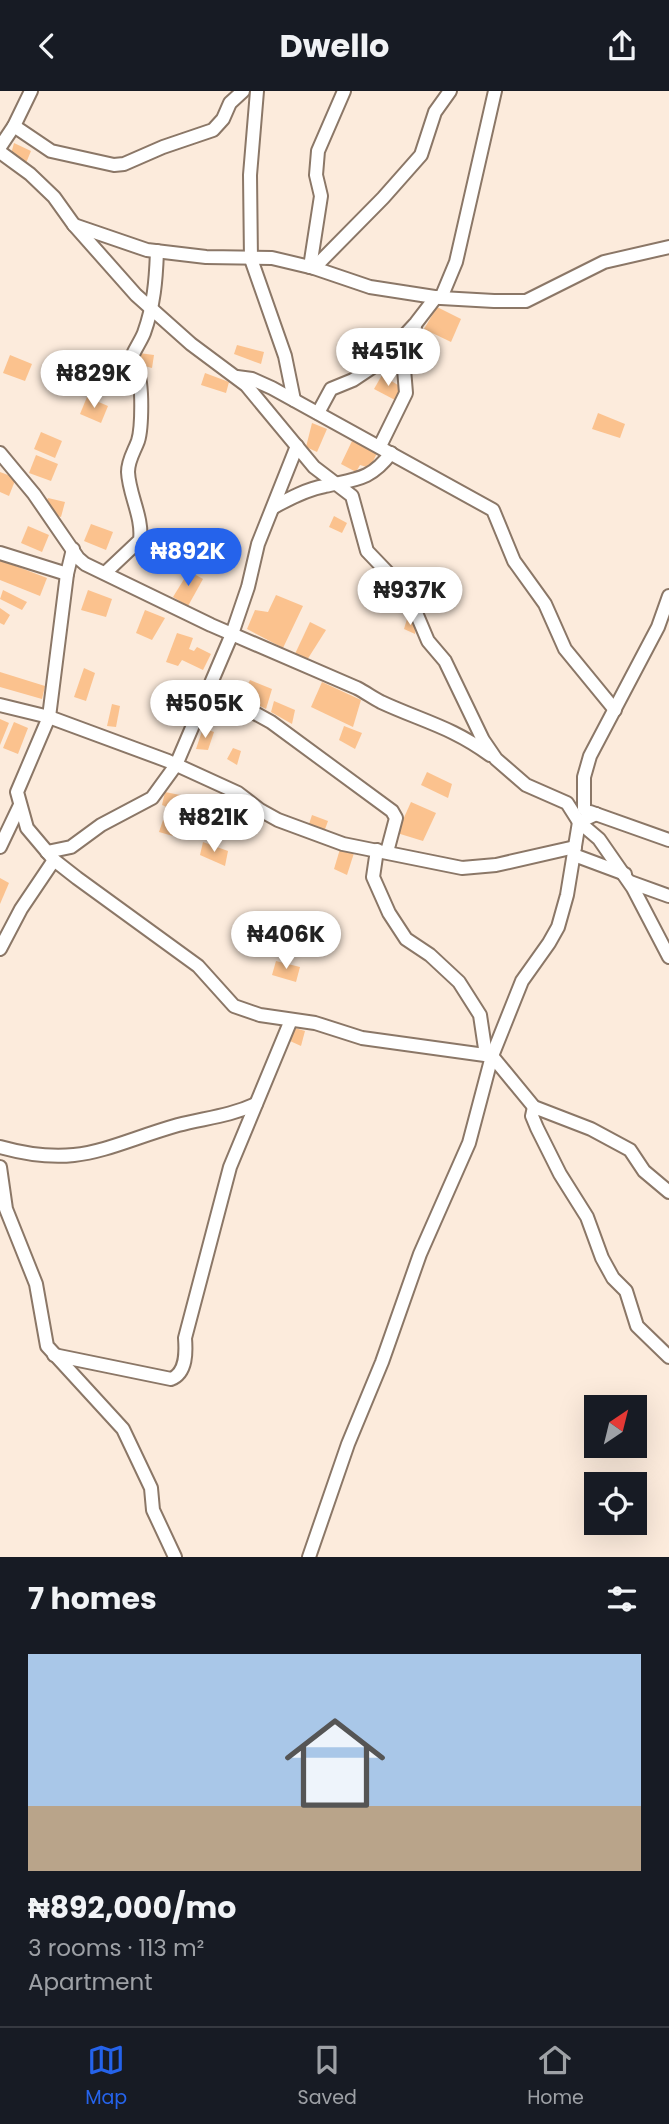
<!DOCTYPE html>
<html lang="en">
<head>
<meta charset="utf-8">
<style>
	:root { --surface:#171b24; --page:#20242c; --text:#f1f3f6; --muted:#9ea1a6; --line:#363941; --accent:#2563eb }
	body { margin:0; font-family:Poppins,sans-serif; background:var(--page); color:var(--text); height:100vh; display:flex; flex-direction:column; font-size:26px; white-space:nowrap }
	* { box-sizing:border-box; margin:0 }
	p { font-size:23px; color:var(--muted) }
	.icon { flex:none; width:38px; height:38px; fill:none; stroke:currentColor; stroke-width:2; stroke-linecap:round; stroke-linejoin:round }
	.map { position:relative; height:1466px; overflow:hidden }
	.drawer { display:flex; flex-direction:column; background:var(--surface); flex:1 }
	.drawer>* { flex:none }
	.needle { width:46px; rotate:35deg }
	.buttons { position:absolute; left:584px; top:1304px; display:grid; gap:14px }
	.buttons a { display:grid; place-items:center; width:63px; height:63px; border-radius:0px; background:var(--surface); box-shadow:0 7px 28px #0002; font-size:35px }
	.price { position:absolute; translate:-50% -60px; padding:0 16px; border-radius:24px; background:#fff; color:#222; font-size:23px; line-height:46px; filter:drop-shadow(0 2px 4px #0008) }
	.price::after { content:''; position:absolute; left:50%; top:42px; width:21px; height:16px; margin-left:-10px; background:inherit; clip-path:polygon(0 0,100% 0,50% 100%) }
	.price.active { background:var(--accent); color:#fff }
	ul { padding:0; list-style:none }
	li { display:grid; align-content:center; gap:14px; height:371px; padding:0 28px }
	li+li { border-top:2px solid var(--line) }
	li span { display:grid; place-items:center; height:217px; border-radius:0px; color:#555 }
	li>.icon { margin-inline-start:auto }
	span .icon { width:126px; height:126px; fill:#fffc; stroke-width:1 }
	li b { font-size:30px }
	h2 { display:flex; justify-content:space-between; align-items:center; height:84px; padding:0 28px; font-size:30px }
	header { display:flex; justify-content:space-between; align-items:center; height:91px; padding:0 28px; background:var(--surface); font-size:32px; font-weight:700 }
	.dock { display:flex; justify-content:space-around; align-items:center; height:98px; border-top:2px solid var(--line); background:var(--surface); font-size:19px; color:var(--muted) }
	.dock a { display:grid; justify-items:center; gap:4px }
	.dock .active { color:var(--accent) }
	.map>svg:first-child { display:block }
	.building { fill:#fbc28e }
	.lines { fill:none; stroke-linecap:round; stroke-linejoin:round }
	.minor-casing { stroke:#8b7767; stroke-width:16 }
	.minor { stroke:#fff; stroke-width:12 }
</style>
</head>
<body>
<header><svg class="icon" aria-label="back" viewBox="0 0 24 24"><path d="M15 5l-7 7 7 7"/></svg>Dwello<svg class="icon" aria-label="share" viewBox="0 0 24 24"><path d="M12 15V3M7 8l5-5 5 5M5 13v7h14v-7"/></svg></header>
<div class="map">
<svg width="669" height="1466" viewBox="0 0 669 1466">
	<rect width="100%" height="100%" fill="#fcebdc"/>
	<g class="building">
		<polygon points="14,52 31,60 26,72 11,63"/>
		<polygon points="437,216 461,228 451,251 424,238"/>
		<polygon points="237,254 264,261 261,273 234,263"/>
		<polygon points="139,262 154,264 152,277 137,273"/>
		<polygon points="10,264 32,273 25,290 3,282"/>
		<polygon points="205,282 229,291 226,302 201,294"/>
		<polygon points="382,284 401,296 395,309 374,298"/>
		<polygon points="87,306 108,315 101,332 80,323"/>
		<polygon points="598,322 625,333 620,347 592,338"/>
		<polygon points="312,332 327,338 317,361 306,356"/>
		<polygon points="41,341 62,350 55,367 34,358"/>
		<polygon points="352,350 377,362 370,377 360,374 356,381 341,373"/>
		<polygon points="36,364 58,373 51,390 29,382"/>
		<polygon points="0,381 16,387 9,405 0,401"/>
		<polygon points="48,407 65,411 61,426 53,424 45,413"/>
		<polygon points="334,425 347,432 342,442 329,436"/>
		<polygon points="91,433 113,441 106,459 84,450"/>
		<polygon points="28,435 49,444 42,461 21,452"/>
		<polygon points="150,444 163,444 170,449 160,479 142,475"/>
		<polygon points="0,469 47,487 40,505 0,489"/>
		<polygon points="189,480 203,488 188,515 173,506"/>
		<polygon points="3,499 27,511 22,519 0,508"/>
		<polygon points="88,499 112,508 106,526 81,519"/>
		<polygon points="276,504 303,515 283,557 247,538 255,519 268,521"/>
		<polygon points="0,517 10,524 4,534 0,532"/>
		<polygon points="145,519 165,527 152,549 136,542"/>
		<polygon points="407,528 416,533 415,543 404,538"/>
		<polygon points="310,531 326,539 307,569 294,565"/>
		<polygon points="177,542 193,547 189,558 194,560 197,556 211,563 203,579 182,569 178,575 166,571"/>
		<polygon points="84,577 95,582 86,610 74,606"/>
		<polygon points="0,581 45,595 42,608 0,596"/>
		<polygon points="250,589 272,598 266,618 242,606"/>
		<polygon points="322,591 361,609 353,636 311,616"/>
		<polygon points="274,610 295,619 292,633 271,621"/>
		<polygon points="112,613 120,615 116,636 107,635"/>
		<polygon points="0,628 9,632 0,654"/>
		<polygon points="14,631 28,637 18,663 3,657"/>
		<polygon points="344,635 362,642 355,658 339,649"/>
		<polygon points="203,637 214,641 208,659 196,658"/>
		<polygon points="233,657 241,660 237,674 227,668"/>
		<polygon points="427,681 452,693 448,707 421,694"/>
		<polygon points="165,701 180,704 178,721 162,714"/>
		<polygon points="213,711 239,722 234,738 207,727"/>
		<polygon points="411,711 436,722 423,750 397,742"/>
		<polygon points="312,724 328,730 324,741 308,736"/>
		<polygon points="163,729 173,731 173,745 159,741"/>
		<polygon points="203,751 228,760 225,775 200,764"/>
		<polygon points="340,758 354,762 347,784 334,778"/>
		<polygon points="0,787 9,792 0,813"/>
		<polygon points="276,870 300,876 296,891 272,884"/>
		<polygon points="295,937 305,940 301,955 290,950"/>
	</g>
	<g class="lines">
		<g class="minor-casing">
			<g id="minor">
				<polyline points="257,0 250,84 251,168 285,265 294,309"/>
				<polyline points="14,35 51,60 114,74 124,73 163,56 213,39 223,28 230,12 243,0"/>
				<polyline points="0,56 14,35 31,0"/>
				<polyline points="0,61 30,83 54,106 74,134 136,204 191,253 246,294 314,376 352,405 367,460 414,509 417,524 428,550 445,570 483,649 496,668 526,694 567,712 579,731 599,748 633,797 669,866"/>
				<polyline points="74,134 147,159 206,166 272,167 314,177 370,196 441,207 494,210 526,210 604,171 669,156"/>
				<polyline points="310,176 321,105 316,84 318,60 344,0"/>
				<polyline points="314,177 383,107 421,64 435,21 450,0"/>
				<polyline points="441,207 456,171 495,0"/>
				<polyline points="237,286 252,288 272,297 493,419 514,470 545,513 565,558 615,619"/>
				<polyline points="318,322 331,298 353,289 380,271 416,232 436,206"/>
				<polyline points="380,355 406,302 404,278 415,236"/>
				<path d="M0 362 34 403 78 467 85 473 211 534 357 597C365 601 373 607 381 611 422 630 452 636 490 664"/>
				<path d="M274 416C290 407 307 398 325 395 356 388 371 389 391 362"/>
				<polyline points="73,458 67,483 49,626 17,701 27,737 54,769 77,787 198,875 234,915 260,924 315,932 362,947 492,965 534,1016 591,1038 630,1059 644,1080 669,1101"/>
				<polyline points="0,462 67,483"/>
				<path d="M105 482 140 449C143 426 129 404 128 381 128 369 134 361 138 350 142 337 143 292 137 280 136 277 132 274 130 271 133 260 140 252 144 242 154 214 156 189 157 160"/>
				<polyline points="209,597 271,631 392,720 396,727 387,761"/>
				<polyline points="0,614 49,626 168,670 238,702 260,719 278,729 343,753 462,777 496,774 575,756"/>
				<polyline points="584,718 584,686 590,665 658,536 669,505"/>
				<polyline points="590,721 669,749"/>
				<polyline points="0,756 20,714"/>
				<polyline points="377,759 373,786 389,822 406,848 430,864 459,891 480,924 486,964"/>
				<polyline points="47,761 71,756 101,734 152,707 176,674 232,543 248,496 258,453 297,355"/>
				<polyline points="574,764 625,783"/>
				<polyline points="630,791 669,805"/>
				<polyline points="0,858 21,818 54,769"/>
				<polyline points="534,1016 532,1025 537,1037 560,1083 587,1126 602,1167 613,1187 626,1200 637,1235 669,1266"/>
				<path d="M0 1056C79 1078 105 1055 178 1034 205 1027 230 1025 256 1013"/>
				<polyline points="0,1076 6,1118 36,1193 47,1255 123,1338 151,1397 153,1419 175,1466"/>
				<path d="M54 1264 171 1288C187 1282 186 1260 185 1247L230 1076 291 929"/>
				<polyline points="309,1466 348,1353 382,1271 420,1163 469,1052 492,965 522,890 549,852 558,836 567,804 579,731 596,723"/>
			</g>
		</g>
		<use href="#minor" class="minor"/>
	</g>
</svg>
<div class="buttons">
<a><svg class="needle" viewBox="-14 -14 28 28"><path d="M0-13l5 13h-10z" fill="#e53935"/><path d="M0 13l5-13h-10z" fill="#9ea1a6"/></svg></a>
<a><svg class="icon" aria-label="locate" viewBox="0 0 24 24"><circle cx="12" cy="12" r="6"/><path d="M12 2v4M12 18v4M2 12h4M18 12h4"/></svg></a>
</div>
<b class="price" style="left:388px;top:297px">₦451K</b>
<b class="price" style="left:94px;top:319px">₦829K</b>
<b class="price active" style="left:188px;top:497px">₦892K</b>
<b class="price" style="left:410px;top:536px">₦937K</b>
<b class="price" style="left:205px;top:649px">₦505K</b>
<b class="price" style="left:214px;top:763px">₦821K</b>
<b class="price" style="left:286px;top:880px">₦406K</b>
</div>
<section class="drawer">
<h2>7 homes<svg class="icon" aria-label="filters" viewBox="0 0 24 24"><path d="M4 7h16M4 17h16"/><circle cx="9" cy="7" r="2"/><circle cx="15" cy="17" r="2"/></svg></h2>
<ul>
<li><span style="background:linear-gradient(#a9c7e8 70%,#b9a48a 0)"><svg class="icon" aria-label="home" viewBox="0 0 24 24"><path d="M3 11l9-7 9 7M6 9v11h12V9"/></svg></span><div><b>₦892,000/mo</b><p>3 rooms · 113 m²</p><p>Apartment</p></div></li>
</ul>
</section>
<nav class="dock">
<a class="active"><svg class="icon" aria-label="map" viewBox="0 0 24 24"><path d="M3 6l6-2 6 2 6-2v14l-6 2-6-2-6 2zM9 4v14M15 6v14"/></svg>Map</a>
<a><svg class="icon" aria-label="saved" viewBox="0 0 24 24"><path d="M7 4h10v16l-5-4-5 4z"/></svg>Saved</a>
<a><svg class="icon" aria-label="home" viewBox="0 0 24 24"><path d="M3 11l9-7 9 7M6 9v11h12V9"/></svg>Home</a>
</nav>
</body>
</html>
